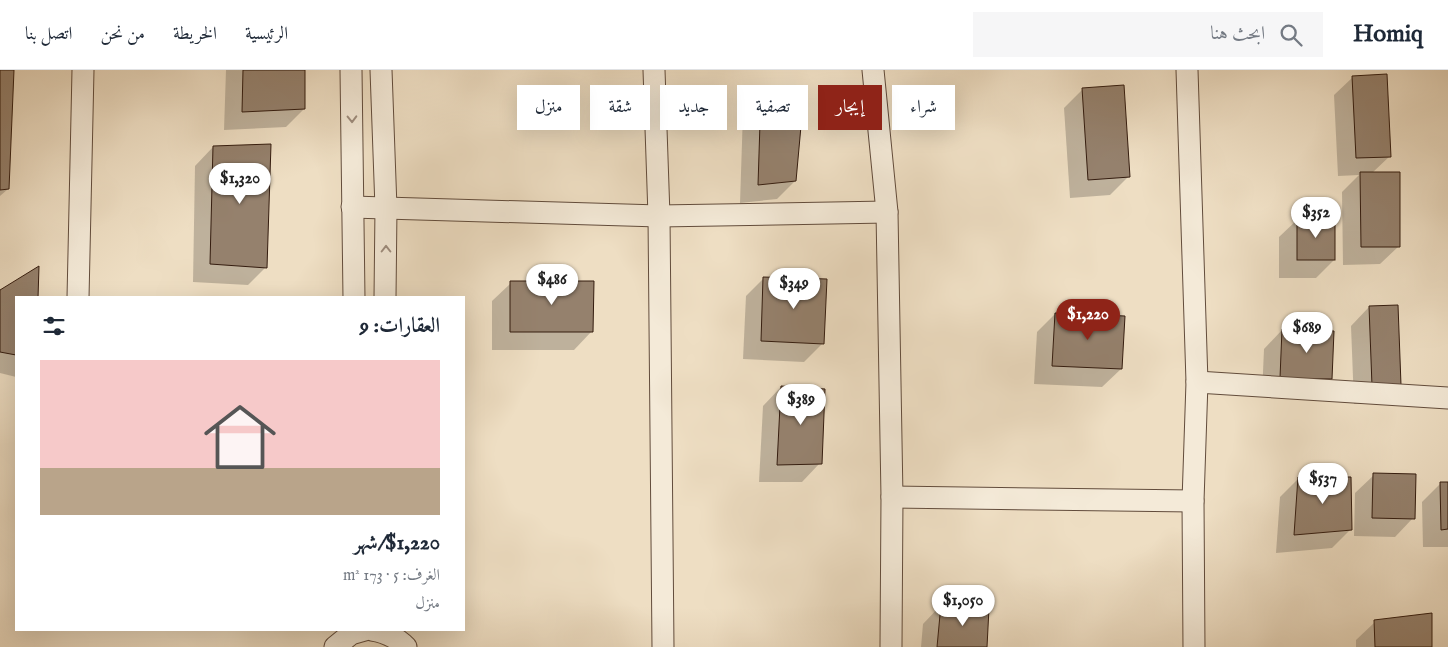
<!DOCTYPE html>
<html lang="ar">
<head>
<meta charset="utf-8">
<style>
	:root { --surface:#fff; --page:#f6f6f7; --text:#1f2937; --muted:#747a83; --line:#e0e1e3; --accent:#8f2418 }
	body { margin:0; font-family:"IM FELL English",Amiri,serif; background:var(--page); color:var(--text); direction:rtl; height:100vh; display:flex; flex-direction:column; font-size:19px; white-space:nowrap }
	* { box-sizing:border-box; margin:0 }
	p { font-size:16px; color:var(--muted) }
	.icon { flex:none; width:28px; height:28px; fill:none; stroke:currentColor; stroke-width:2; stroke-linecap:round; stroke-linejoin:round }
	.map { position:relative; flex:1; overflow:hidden; direction:ltr }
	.side { position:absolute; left:15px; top:226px; width:450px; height:335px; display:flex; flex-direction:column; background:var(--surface); border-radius:0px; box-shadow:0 5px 20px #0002; direction:rtl }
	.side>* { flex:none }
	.hud { position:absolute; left:480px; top:15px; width:475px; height:45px; direction:rtl; display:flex; gap:10px }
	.price { position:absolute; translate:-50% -42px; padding:0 11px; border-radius:18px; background:#fff; color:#222; font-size:16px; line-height:32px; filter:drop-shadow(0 1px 2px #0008) }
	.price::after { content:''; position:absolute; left:50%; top:30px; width:15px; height:11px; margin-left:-8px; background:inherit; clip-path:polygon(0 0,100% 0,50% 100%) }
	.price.active { background:var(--accent); color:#fff }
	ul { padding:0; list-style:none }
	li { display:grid; align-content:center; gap:10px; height:265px; padding:0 25px }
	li+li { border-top:1px solid var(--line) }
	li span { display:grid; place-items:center; height:155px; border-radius:0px; color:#555 }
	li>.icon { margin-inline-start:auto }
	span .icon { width:90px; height:90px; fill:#fffc; stroke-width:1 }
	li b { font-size:21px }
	h2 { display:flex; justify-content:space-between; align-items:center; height:60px; padding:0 25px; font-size:21px }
	.pill { padding:0 18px; border-radius:0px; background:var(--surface); box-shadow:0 5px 20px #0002; font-size:18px; line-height:45px }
	.pill.active { background:var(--accent); color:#fff }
	header { display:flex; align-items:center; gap:30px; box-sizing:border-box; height:70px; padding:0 25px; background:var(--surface); border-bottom:1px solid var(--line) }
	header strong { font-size:24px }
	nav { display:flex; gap:28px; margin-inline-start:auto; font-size:18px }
	.search { width:350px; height:45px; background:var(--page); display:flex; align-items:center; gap:12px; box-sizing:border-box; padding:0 18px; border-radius:0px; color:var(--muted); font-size:19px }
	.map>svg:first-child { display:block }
	.shadow { fill:#0003 }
	.building { fill:#95816d; stroke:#341c0f }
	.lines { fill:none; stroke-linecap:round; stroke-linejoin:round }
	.minor-casing { stroke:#624c3c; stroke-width:23 }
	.minor { stroke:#f4ead8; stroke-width:21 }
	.oneway { stroke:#9e8d7e }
</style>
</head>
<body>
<header>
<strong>Homiq</strong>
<div class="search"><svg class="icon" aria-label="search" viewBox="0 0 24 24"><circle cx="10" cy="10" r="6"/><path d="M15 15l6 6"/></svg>ابحث هنا</div>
<nav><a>الرئيسية</a><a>الخريطة</a><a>من نحن</a><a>اتصل بنا</a></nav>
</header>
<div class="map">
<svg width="1448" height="577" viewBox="0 0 1448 577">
	<rect width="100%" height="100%" fill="#eedec3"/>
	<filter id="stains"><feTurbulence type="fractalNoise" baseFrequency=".004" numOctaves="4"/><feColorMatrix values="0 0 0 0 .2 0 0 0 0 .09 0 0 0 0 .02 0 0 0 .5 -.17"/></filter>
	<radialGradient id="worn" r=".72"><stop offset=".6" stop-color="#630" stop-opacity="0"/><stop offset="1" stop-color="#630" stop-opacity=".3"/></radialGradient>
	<g class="shadow">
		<polygon points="0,0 13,0 8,119 0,126"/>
		<polygon points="226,0 304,0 304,39 286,57 224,60"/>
		<polygon points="1353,7 1390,86 1372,103 1399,176 1380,194 1343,195 1342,122 1359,105 1338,106 1334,25"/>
		<polygon points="1083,19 1129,106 1110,125 1070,128 1064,38"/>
		<polygon points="761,24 795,111 777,129 740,133 743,42"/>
		<polygon points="213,77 266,197 248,215 193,212 195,96"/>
		<polygon points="1298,149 1334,190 1316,208 1279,208 1279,167"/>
		<polygon points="764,208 823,273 804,292 743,289 746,226"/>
		<polygon points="511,213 592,261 574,280 492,280 492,231"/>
		<polygon points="0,221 16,228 16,307 0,303"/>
		<polygon points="1369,237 1381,333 1354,334 1351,256"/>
		<polygon points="1055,244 1121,299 1102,317 1034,314 1037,262"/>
		<polygon points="1282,260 1331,309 1313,327 1262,325 1264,279"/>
		<polygon points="781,317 820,393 802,412 759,412 763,336"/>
		<polygon points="1374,405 1413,448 1395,467 1354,466 1355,423"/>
		<polygon points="1299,408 1350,460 1332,478 1276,483 1280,427"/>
		<polygon points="1448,413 1448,477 1423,477 1422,432 1440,414"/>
		<polygon points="941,535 986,577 921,577 923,554"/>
		<polygon points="1375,552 1431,577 1356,577 1356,570"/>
	</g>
	<g class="building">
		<polygon points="0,0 14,0 9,119 0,120"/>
		<polygon points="243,0 305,0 305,39 242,42"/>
		<polygon points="1387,4 1391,87 1356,88 1352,6"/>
		<polygon points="1124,15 1130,107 1088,110 1082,18"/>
		<polygon points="761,22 804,23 796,111 758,115"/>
		<polygon points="271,74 267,198 210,194 213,76"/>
		<polygon points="1360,102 1400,102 1400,177 1361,177"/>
		<rect x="1297" y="148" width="38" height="42"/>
		<polygon points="39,196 38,228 16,228 16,285 0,282 0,220"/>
		<polygon points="763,207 827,209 824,274 761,271"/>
		<polygon points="510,211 594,211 593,262 510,262"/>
		<polygon points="1398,235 1401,315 1372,316 1369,236"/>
		<polygon points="1055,243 1125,246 1122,299 1052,296"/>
		<polygon points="1282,259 1334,261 1332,309 1280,308"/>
		<polygon points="781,316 825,319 822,394 777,395"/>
		<polygon points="1373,403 1416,404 1415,449 1372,448"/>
		<polygon points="1298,407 1351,407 1352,460 1294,465"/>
		<polygon points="1440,412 1448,412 1448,459 1441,460"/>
		<polygon points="941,534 989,538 987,577 937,577"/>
		<polygon points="1432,543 1432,577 1375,577 1374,550"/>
	</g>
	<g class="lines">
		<g class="minor-casing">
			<g id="minor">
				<polyline points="351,0 354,228"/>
				<polyline points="381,0 386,138 385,228"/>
				<polyline points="654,0 659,146 663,577"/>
				<polyline points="873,0 887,142 892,427 891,577"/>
				<polyline points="1187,0 1197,312 1193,431 1194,577"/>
				<polyline points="352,137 659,146 887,142"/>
				<polyline points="78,228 83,0"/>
				<polyline points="1197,312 1448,328"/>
				<polyline points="892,427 1193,431"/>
				<path d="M372 560C386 562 396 567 406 577"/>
				<polyline points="335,577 351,564 365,560"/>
			</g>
		</g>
		<use href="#minor" class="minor"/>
	</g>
	<defs><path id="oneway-chevron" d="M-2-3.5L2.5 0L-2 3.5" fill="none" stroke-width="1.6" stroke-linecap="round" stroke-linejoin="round" transform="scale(1.25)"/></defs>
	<g class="oneway">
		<use href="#oneway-chevron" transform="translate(352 49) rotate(89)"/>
		<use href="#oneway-chevron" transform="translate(386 179) rotate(-90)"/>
	</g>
	<rect width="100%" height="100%" filter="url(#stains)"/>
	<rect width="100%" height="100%" fill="url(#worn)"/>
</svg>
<b class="price" style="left:240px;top:135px">$1,320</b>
<b class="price" style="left:1316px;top:169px">$352</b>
<b class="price" style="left:552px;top:236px">$486</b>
<b class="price" style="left:794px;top:240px">$349</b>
<b class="price active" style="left:1088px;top:271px">$1,220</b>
<b class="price" style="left:1307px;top:284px">$689</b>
<b class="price" style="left:801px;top:356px">$389</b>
<b class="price" style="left:1323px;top:435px">$537</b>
<b class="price" style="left:963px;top:557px">$1,050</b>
<div class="hud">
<a class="pill">شراء</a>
<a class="pill active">إيجار</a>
<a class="pill">تصفية</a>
<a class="pill">جديد</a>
<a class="pill">شقة</a>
<a class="pill">منزل</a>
</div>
<section class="side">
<h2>العقارات: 9<svg class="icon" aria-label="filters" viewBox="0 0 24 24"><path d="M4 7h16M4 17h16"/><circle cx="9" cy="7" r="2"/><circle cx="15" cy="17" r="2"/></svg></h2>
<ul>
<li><span style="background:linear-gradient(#f6c9c9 70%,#b9a48a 0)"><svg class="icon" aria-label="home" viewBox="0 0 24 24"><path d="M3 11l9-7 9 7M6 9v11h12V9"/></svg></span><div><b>$1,220/شهر</b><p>الغرف: 5 · 173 m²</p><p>منزل</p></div></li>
</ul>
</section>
</div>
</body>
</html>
